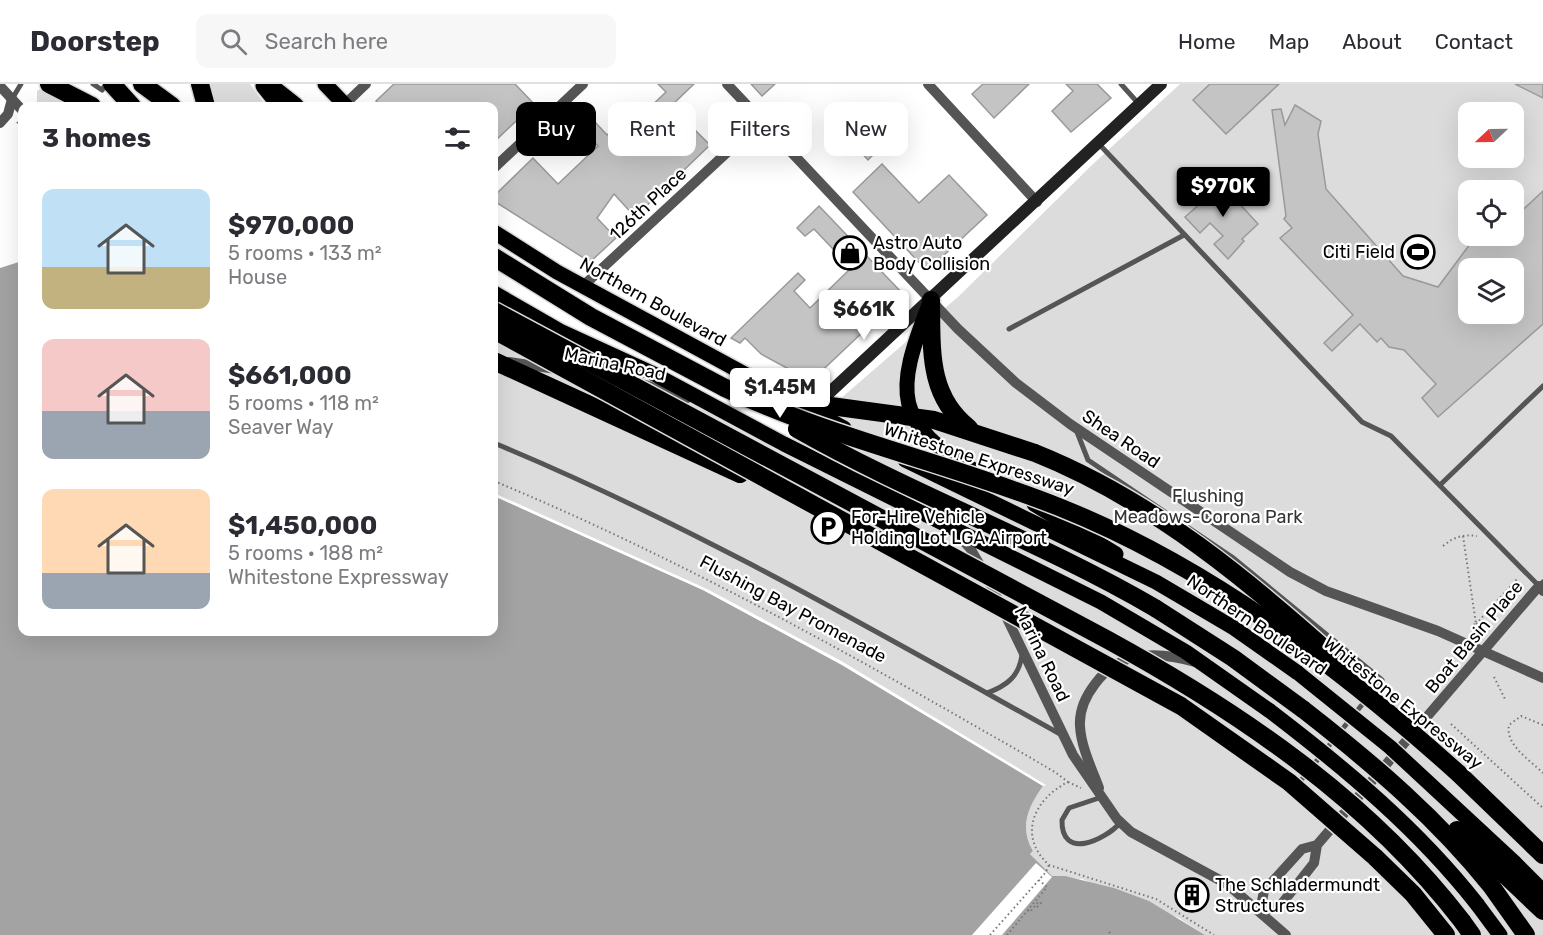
<!DOCTYPE html>
<html lang="en">
<head>
<meta charset="utf-8">
<style>
	:root { --surface:#fff; --page:#f7f7f7; --text:#2b2b33; --muted:#7c7c81; --line:#e1e1e2; --accent:#000 }
	body { margin:0; font-family:Rubik,sans-serif; background:var(--page); color:var(--text); height:100vh; display:flex; flex-direction:column; font-size:22px; white-space:nowrap }
	* { box-sizing:border-box; margin:0 }
	p { font-size:20px; color:var(--muted) }
	.icon { flex:none; width:33px; height:33px; fill:none; stroke:currentColor; stroke-width:2; stroke-linecap:round; stroke-linejoin:round }
	.map { position:relative; flex:1; overflow:hidden }
	.sheet { position:absolute; left:18px; top:18px; width:480px; height:534px; display:flex; flex-direction:column; background:var(--surface); border-radius:12px; box-shadow:0 6px 24px #0002 }
	.sheet>* { flex:none }
	.banner { position:absolute; left:516px; top:18px; width:570px; height:54px; display:flex; gap:12px }
	.needle { width:39px; rotate:248deg }
	.buttons { position:absolute; left:1458px; top:18px; display:grid; gap:12px }
	.buttons a { display:grid; place-items:center; width:66px; height:66px; border-radius:12px; background:var(--surface); box-shadow:0 6px 24px #0002; font-size:30px }
	.price { position:absolute; translate:-50% -51px; padding:0 14px; border-radius:6px; background:#fff; color:#222; font-size:20px; line-height:39px; filter:drop-shadow(0 2px 3px #0008) }
	.price::after { content:''; position:absolute; left:50%; top:36px; width:18px; height:14px; margin-left:-9px; background:inherit; clip-path:polygon(0 0,100% 0,50% 100%) }
	.price.selected { background:var(--accent); color:#fff }
	ul { padding:0; list-style:none }
	li { display:flex; align-items:center; gap:18px; height:150px; padding:0 24px }
	li span { display:grid; place-items:center; flex:none; width:168px; height:120px; border-radius:12px; color:#555 }
	li>.icon { margin-inline-start:auto }
	span .icon { width:72px; height:72px; fill:#fffc; stroke-width:1 }
	li b { font-size:26px }
	h2 { display:flex; justify-content:space-between; align-items:center; height:72px; padding:0 24px; font-size:26px }
	.chip { padding:0 21px; border-radius:12px; background:var(--surface); box-shadow:0 6px 24px #0002; font-size:21px; line-height:54px }
	.chip.selected { background:var(--accent); color:#fff }
	header { display:flex; align-items:center; gap:36px; box-sizing:border-box; height:84px; padding:0 30px; background:var(--surface); border-bottom:2px solid var(--line) }
	header strong { font-size:28px }
	nav { display:flex; gap:33px; margin-inline-start:auto; font-size:21px }
	.search { width:420px; height:54px; background:var(--page); display:flex; align-items:center; gap:15px; box-sizing:border-box; padding:0 21px; border-radius:12px; color:var(--muted); font-size:22px }
	.map>svg:first-child { display:block }
	.green { fill:#dcdcdc; fill-rule:evenodd }
	.water { fill:#a3a3a3 }
	.pier { fill:#fff }
	.building { fill:#c4c4c4; stroke:#999; stroke-width:1.5; fill-rule:evenodd }
	.lines { fill:none; stroke-linecap:round; stroke-linejoin:round }
	.primary-casing { stroke:#dbdbdb; stroke-width:18 }
	.highway-casing { stroke:#dbdbdb; stroke-width:21 }
	.path { stroke:#777; stroke-width:2; stroke-dasharray:1.5 3; stroke-linecap:butt }
	.lane { stroke:#555; stroke-width:5 }
	.street { stroke:#555; stroke-width:10 }
	.secondary { stroke:#222; stroke-width:12 }
	.primary { stroke:#000; stroke-width:15 }
	.highway { stroke:#000; stroke-width:18 }
	.primary-bridge-casing { stroke:#dbdbdb; stroke-width:18; stroke-linecap:butt }
	.highway-bridge-casing { stroke:#dbdbdb; stroke-width:21; stroke-linecap:butt }
	.primary-bridge { stroke:#000; stroke-width:15 }
	.highway-bridge { stroke:#000; stroke-width:18 }
	.labels { text-anchor:middle; dominant-baseline:central; stroke-width:4.5; stroke-linejoin:round; paint-order:stroke }
	.street-label { font-size:18px; fill:#000; stroke:#fff }
	.poi-label { font-size:18px; fill:#000; stroke:#fff; text-anchor:start }
	.park-label { font-size:18px; fill:#333; stroke:#fff }
</style>
</head>
<body>
<header>
<strong>Doorstep</strong>
<div class="search"><svg class="icon" aria-label="search" viewBox="0 0 24 24"><circle cx="10" cy="10" r="6"/><path d="M15 15l6 6"/></svg>Search here</div>
<nav><a>Home</a><a>Map</a><a>About</a><a>Contact</a></nav>
</header>
<div class="map">
<svg width="1543" height="851" viewBox="0 0 1543 851">
	<rect width="100%" height="100%" fill="#fff"/>
	<g class="green">
		<polygon points="207,0 250,0 266,22 213,22"/>
		<path d="M1180 0H1543V851H1205L1179 834 1082 795 1052 793 1030 770 1033 767C1019 743 1028 723 1043 702L703 506 494 412V219L570 263 623 284 780 367 959 212 1093 80ZM1468 28H1514V74H1468ZM1468 106H1514V152H1468ZM1468 184H1514V230H1468Z"/>
		<polygon points="43,3 77,22 37,22 37,7"/>
	</g>
	<path class="water" d="M22 177V548H494V412L703 506 842 581 1043 702C1028 723 1019 743 1033 767L1030 770 1052 792H1065L1114 804 1149 817 1205 851H0V184Z"/>
	<g class="pier">
		<polygon points="494,409 707,505 843,578 1046,701 1043,702 842,581 703,506 494,412"/>
		<polygon points="1036,779 1052,793 1002,851 972,851"/>
	</g>
	<g class="building">
		<polygon points="394,0 515,0 534,20 494,58 494,22 382,22 376,17"/>
		<polygon points="658,0 694,0 648,44 663,59 686,37 710,61 635,133 614,110 597,134 616,154 590,178 494,117 494,112 533,74 558,100 598,62 573,36 584,26 607,51 624,35 630,42 666,8"/>
		<polygon points="751,0 775,0 762,12"/>
		<polygon points="983,0 1029,0 994,34 972,10"/>
		<polygon points="1066,0 1097,0 1111,14 1071,48 1052,27 1073,7"/>
		<polygon points="1210,0 1279,0 1226,50 1193,16"/>
		<polygon points="1515,0 1543,0 1543,14"/>
		<path d="M1295 21 1321 37 1318 50 1326 105 1403 192 1438 203 1476 152H1514V134L1543 107V240L1438 333 1422 314 1436 300 1404 266 1389 263 1381 254 1377 258 1360 240 1332 267 1324 259 1353 231 1280 154 1292 144 1284 135 1286 132 1272 26 1281 25 1285 41ZM1468 184H1514V230H1468Z"/>
		<polygon points="869,48 882,62 868,76 855,62"/>
		<polygon points="882,80 919,119 949,91 987,131 927,187 853,108"/>
		<polygon points="1217,95 1258,140 1242,155 1244,157 1228,175 1214,160 1223,152 1210,139 1200,149 1185,133 1210,111 1205,106"/>
		<polygon points="819,122 903,210 811,297 761,270 745,254 740,259 731,254 798,189 805,196 794,207 810,224 851,184 814,145 805,152 797,144"/>
		<circle cx="1192" cy="811" r="13"/>
	</g>
	<g class="lines">
		<g class="primary-casing">
			<g id="primary">
				<polyline points="325,0 346,22"/>
				<polyline points="263,2 279,22"/>
				<polyline points="494,148 557,188 844,344"/>
				<polyline points="494,209 560,247 654,290 784,360 1101,518 1186,568 1270,627"/>
				<path d="M929 221C895 308 892 340 979 389"/>
				<polyline points="905,376 1156,498 1234,544 1298,589"/>
				<polyline points="1034,420 1116,470"/>
				<polyline points="1514,778 1543,807"/>
				<polyline points="1477,820 1500,851"/>
			</g>
		</g>
		<g class="highway-casing">
			<g id="highway">
				<polyline points="49,0 92,22"/>
				<polyline points="112,0 132,22"/>
				<polyline points="142,0 172,22"/>
				<polyline points="200,0 206,22"/>
				<polyline points="267,0 295,22"/>
				<polyline points="494,173 591,233 725,304"/>
				<path d="M931 216C932 264 927 311 969 344"/>
				<polyline points="494,277 740,390"/>
				<polyline points="794,317 934,336 1035,369"/>
				<polyline points="1155,524 1233,574 1304,626"/>
				<polyline points="1458,689 1543,771"/>
				<polyline points="1375,773 1413,810 1446,851"/>
				<polyline points="1504,790 1543,827"/>
				<polyline points="1492,803 1526,851"/>
				<polyline points="1462,837 1472,851"/>
			</g>
		</g>
		<g class="path">
			<polyline points="17,38 22,45"/>
			<path d="M494 397C689 478 872 582 1055 688L1068 698C1034 715 1017 752 1049 781L1156 815 1214 851"/>
			<polyline points="1463,452 1476,540 1472,541"/>
			<path d="M1443 462C1454 453 1463 450 1477 452"/>
			<polyline points="1476,540 1518,494"/>
			<polyline points="1494,593 1505,615"/>
			<polyline points="1451,640 1543,724"/>
			<path d="M1543 641 1521 632 1509 641C1505 661 1530 676 1543 689"/>
			<polyline points="1068,698 1081,704"/>
			<polyline points="1037,823 1041,819 1039,817"/>
			<polyline points="1028,826 1030,828 1039,817"/>
			<polyline points="1109,848 1112,851"/>
			<polyline points="990,851 1046,788 1049,781"/>
			<polyline points="1007,851 1047,803 1039,796"/>
		</g>
		<g class="lane">
			<polyline points="93,0 102,6 106,0"/>
			<polyline points="1121,0 1138,19"/>
			<polyline points="12,15 21,0"/>
			<polyline points="1098,59 1362,338 1391,352 1539,502 1543,498"/>
			<polyline points="1009,245 1184,151"/>
			<polyline points="1077,348 1088,376 1165,428"/>
			<path d="M494 359C690 440 875 547 1060 650"/>
			<polyline points="1440,401 1543,302"/>
			<polyline points="1180,438 1232,473 1382,596 1298,700 1301,702"/>
			<path d="M987 609C1006 602 1019 593 1022 571"/>
			<path d="M1102 713 1069 724 1062 736C1061 777 1105 756 1120 739"/>
		</g>
		<g class="street">
			<polyline points="727,0 958,245 1016,299 1070,340 1290,488 1326,507 1438,547 1543,594"/>
			<polyline points="928,0 1037,118"/>
			<polyline points="0,2 22,26"/>
			<polyline points="344,21 366,0"/>
			<polyline points="0,39 8,30 12,15"/>
			<polyline points="494,84 583,0"/>
			<polyline points="583,202 761,37"/>
			<polyline points="509,278 556,285"/>
			<polyline points="645,301 687,314"/>
			<polyline points="957,450 970,464 988,495 1073,671 1117,735 1131,748 1227,800 1286,851"/>
			<path d="M1099 704C1092 685 1081 663 1080 642 1079 626 1085 613 1095 600 1120 566 1158 567 1195 578"/>
			<polyline points="1317,761 1302,765 1264,807 1260,827 1280,822 1314,779 1317,761 1539,502 1543,507"/>
		</g>
		<polyline class="secondary" points="815,322 1161,0"/>
		<use href="#primary" class="primary"/>
		<use href="#highway" class="highway"/>
		<g class="primary-bridge-casing">
			<g id="primary-bridge">
				<polyline points="1298,589 1390,663 1514,778"/>
				<path d="M1270 627C1346 685 1418 745 1477 820"/>
			</g>
		</g>
		<g class="highway-bridge-casing">
			<g id="highway-bridge">
				<path d="M494 227 1108 556C1241 629 1369 716 1462 837"/>
				<polyline points="494,246 1181,622 1289,698 1375,773"/>
				<path d="M725 304C834 355 949 379 1059 423 1207 482 1340 583 1458 689"/>
				<path d="M797 345C913 411 1040 457 1155 524"/>
				<path d="M1035 369C1153 416 1252 499 1345 583"/>
				<path d="M1304 626C1372 679 1438 735 1492 803"/>
				<polyline points="1457,746 1504,790"/>
			</g>
		</g>
		<use href="#primary-bridge" class="primary-bridge"/>
		<use href="#highway-bridge" class="highway-bridge"/>
	</g>
	<defs>
		<g id="stadium-ring" transform="scale(1.725)"><circle r="9.5" fill="#fff" stroke="#000" stroke-width="1.5"/><path d="M0-5a6.5 5 0 1 0 0 10a6.5 5 0 1 0 0-10ZM-3.5-1.8h7v3.6h-7Z" fill="#000"/></g>
		<g id="shop-ring" transform="scale(1.725)"><circle r="9.5" fill="#fff" stroke="#000" stroke-width="1.5"/><path d="M-5-2.5h2.3a2.7 3.5 0 0 1 5.4 0H5L5.5 6h-11ZM-1.5-2.5h3a1.5 2.3 0 0 0-3 0Z" fill="#000"/></g>
		<g id="parking-ring" transform="scale(1.725)"><circle r="9.5" fill="#fff" stroke="#000" stroke-width="1.5"/><path d="M-3.5-5.5H1a3.5 3.5 0 0 1 0 7H-1V5.5H-3.5ZM-1-3.4V-.6H.8a1.4 1.4 0 0 0 0-2.8Z" fill="#000"/></g>
		<g id="building-ring" transform="scale(1.725)"><circle r="9.5" fill="#fff" stroke="#000" stroke-width="1.5"/><path d="M-4-6H4V6H1V3H-1V6H-4ZM-2.5-4.3h1.7v1.8h-1.7ZM.8-4.3h1.7v1.8H.8ZM-2.5-1h1.7V.8h-1.7ZM.8-1h1.7V.8H.8Z" fill="#000"/></g>
	</defs>
	<g fill-rule="evenodd">
		<use href="#stadium-ring" x="1418" y="168"/>
		<use href="#shop-ring" x="850" y="169"/>
		<use href="#parking-ring" x="828" y="443"/>
		<use href="#building-ring" x="1192" y="811"/>
	</g>
	<g class="labels">
		<g class="street-label">
			<text transform="translate(648 120) rotate(-43)">126th Place</text>
			<text transform="translate(653 218) rotate(29)">Northern Boulevard</text>
			<text transform="translate(615 280) rotate(12)">Marina Road</text>
			<text transform="translate(1121 355) rotate(34)">Shea Road</text>
			<text transform="translate(979 375) rotate(18)">Whitestone Expressway</text>
			<text transform="translate(793 525) rotate(28)">Flushing Bay Promenade</text>
			<text transform="translate(1257 541) rotate(34)">Northern Boulevard</text>
			<text transform="translate(1474 553) rotate(-50)">Boat Basin Place</text>
			<text transform="translate(1042 570) rotate(64)">Marina Road</text>
			<text transform="translate(1403 619) rotate(39)">Whitestone Expressway</text>
		</g>
		<g class="poi-label">
			<text x="873" y="159">Astro Auto<tspan x="873" dy="21">Body Collision</tspan></text>
			<text x="1395" y="168" text-anchor="end">Citi Field</text>
			<text x="851" y="433">For-Hire Vehicle<tspan x="851" dy="21">Holding Lot LGA Airport</tspan></text>
			<text x="1215" y="801">The Schladermundt<tspan x="1215" dy="21">Structures</tspan></text>
		</g>
		<g class="park-label">
			<text x="1208" y="412">Flushing<tspan x="1208" dy="21">Meadows-Corona Park</tspan></text>
		</g>
	</g>
</svg>
<div class="buttons">
<a><svg class="needle" viewBox="-14 -14 28 28"><path d="M0-13l5 13h-10z" fill="#e53935"/><path d="M0 13l5-13h-10z" fill="#7c7c81"/></svg></a>
<a><svg class="icon" aria-label="locate" viewBox="0 0 24 24"><circle cx="12" cy="12" r="6"/><path d="M12 2v4M12 18v4M2 12h4M18 12h4"/></svg></a>
<a><svg class="icon" aria-label="layers" viewBox="0 0 24 24"><path d="M12 4l9 5-9 5-9-5zM3 14l9 5 9-5"/></svg></a>
</div>
<b class="price selected" style="left:1223px;top:134px">$970K</b>
<b class="price" style="left:864px;top:257px">$661K</b>
<b class="price" style="left:780px;top:335px">$1.45M</b>
<div class="banner">
<a class="chip selected">Buy</a>
<a class="chip">Rent</a>
<a class="chip">Filters</a>
<a class="chip">New</a>
</div>
<section class="sheet">
<h2>3 homes<svg class="icon" aria-label="filters" viewBox="0 0 24 24"><path d="M4 7h16M4 17h16"/><circle cx="9" cy="7" r="2"/><circle cx="15" cy="17" r="2"/></svg></h2>
<ul>
<li><span style="background:linear-gradient(#bfe0f5 65%,#c2b280 0)"><svg class="icon" aria-label="home" viewBox="0 0 24 24"><path d="M3 11l9-7 9 7M6 9v11h12V9"/></svg></span><div><b>$970,000</b><p>5 rooms · 133 m²</p><p>House</p></div></li>
<li><span style="background:linear-gradient(#f6c9c9 60%,#9aa5b1 0)"><svg class="icon" aria-label="home" viewBox="0 0 24 24"><path d="M3 11l9-7 9 7M6 9v11h12V9"/></svg></span><div><b>$661,000</b><p>5 rooms · 118 m²</p><p>Seaver Way</p></div></li>
<li><span style="background:linear-gradient(#ffd9b3 70%,#9aa5b1 0)"><svg class="icon" aria-label="home" viewBox="0 0 24 24"><path d="M3 11l9-7 9 7M6 9v11h12V9"/></svg></span><div><b>$1,450,000</b><p>5 rooms · 188 m²</p><p>Whitestone Expressway</p></div></li>
</ul>
</section>
</div>
</body>
</html>
